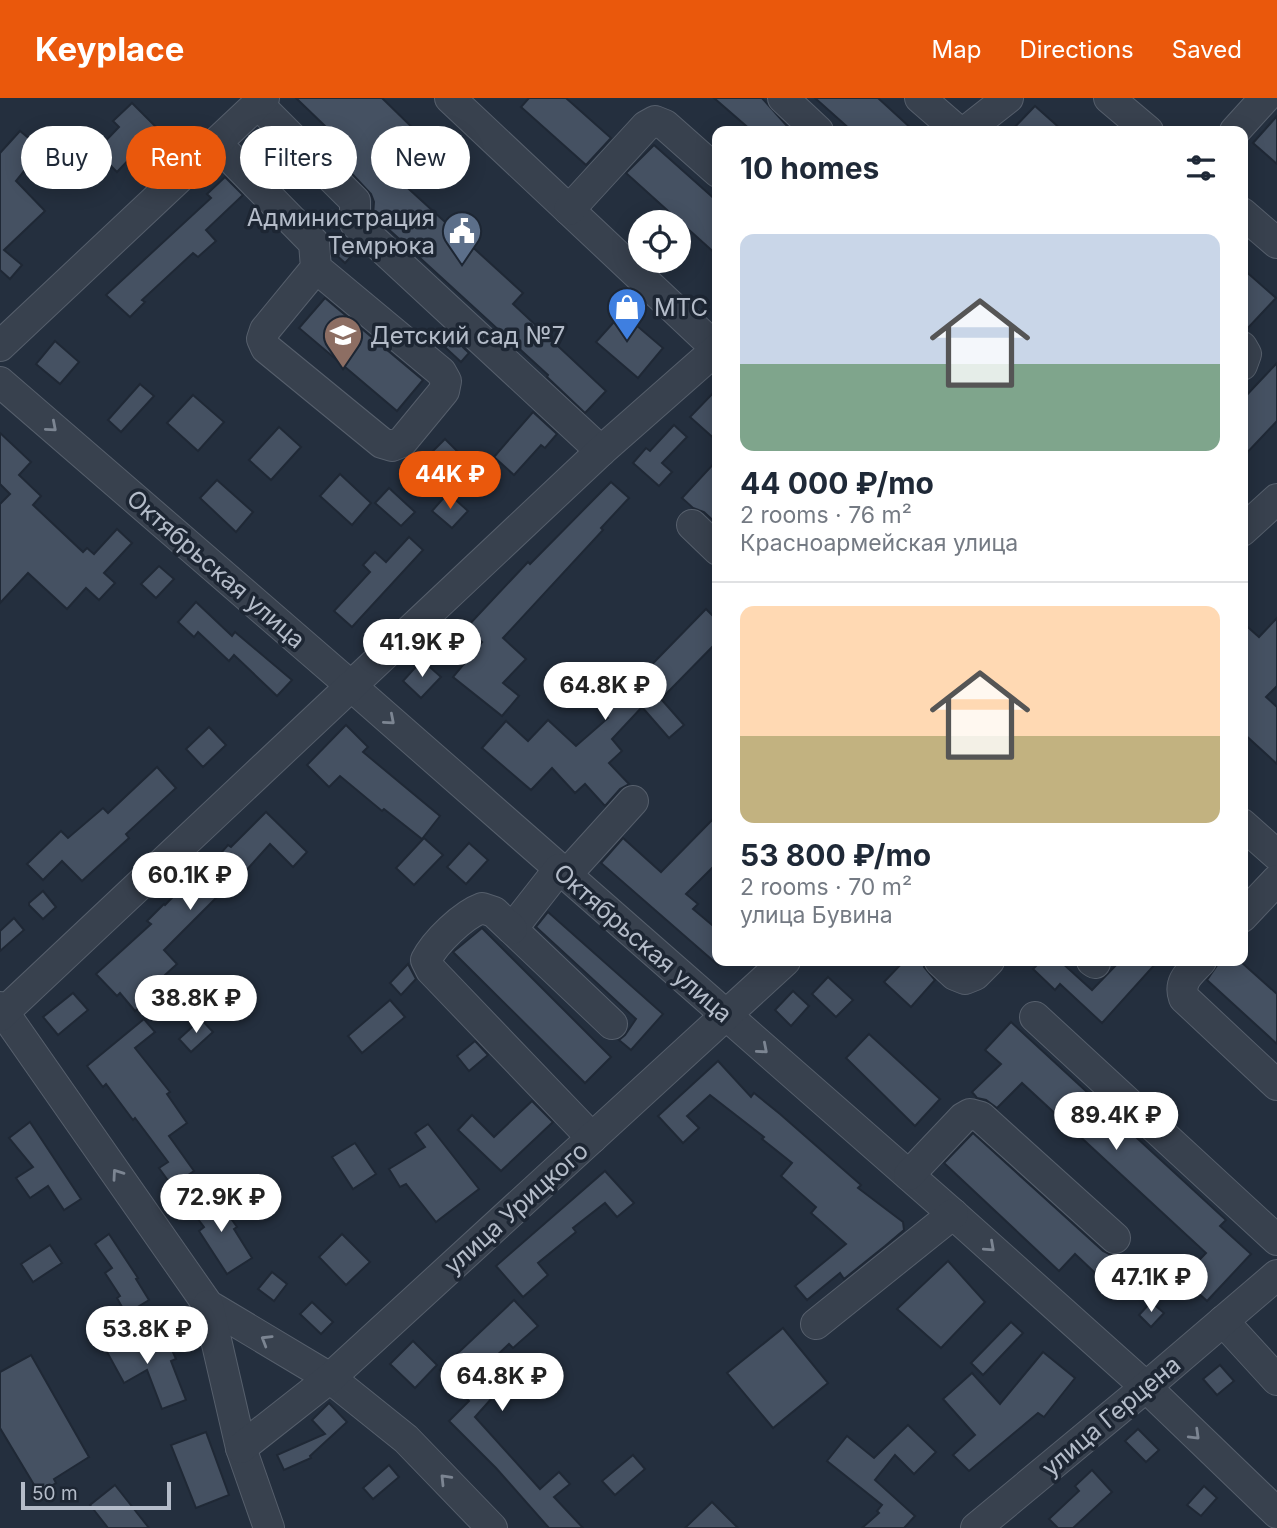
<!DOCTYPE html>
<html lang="en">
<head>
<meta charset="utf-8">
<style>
	:root { --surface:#fff; --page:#f6f6f7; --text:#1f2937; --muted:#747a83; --line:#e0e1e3; --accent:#ea580c }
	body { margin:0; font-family:Inter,sans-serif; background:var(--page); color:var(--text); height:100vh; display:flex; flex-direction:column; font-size:26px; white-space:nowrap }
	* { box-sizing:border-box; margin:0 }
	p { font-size:23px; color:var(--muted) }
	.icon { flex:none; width:38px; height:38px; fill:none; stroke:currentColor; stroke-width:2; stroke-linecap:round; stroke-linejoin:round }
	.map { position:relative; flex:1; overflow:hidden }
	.sheet { position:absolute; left:712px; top:28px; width:536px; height:840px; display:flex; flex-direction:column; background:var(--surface); border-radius:14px; box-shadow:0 4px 18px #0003 }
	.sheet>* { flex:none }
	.hud { position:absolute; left:21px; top:28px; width:586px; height:63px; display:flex; gap:14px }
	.controls { position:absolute; left:628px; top:112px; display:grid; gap:14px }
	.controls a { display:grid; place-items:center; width:63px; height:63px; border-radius:50%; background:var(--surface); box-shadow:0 4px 18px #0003; font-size:35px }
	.scale { position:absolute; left:21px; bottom:18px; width:150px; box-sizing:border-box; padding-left:7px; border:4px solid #b4bcc9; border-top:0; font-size:19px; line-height:24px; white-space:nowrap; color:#b4bcc9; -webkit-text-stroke:5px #1d2633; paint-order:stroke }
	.price { position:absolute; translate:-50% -60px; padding:0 16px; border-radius:24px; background:#fff; color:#222; font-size:23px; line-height:46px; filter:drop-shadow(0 2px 4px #0008) }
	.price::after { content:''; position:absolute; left:50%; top:42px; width:21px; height:16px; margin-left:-10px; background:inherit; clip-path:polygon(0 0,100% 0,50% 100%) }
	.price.active { background:var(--accent); color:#fff }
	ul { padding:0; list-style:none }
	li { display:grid; align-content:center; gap:14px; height:371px; padding:0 28px }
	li+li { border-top:2px solid var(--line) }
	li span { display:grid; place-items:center; height:217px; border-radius:14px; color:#555 }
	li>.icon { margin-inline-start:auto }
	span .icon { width:126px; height:126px; fill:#fffc; stroke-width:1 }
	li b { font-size:30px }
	h2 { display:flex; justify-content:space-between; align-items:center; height:84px; padding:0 28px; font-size:30px }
	.chip { padding:0 24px; border-radius:32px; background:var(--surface); box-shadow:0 4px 18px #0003; font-size:24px; line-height:63px }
	.chip.active { background:var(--accent); color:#fff }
	header { display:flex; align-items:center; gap:42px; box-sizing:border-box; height:98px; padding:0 35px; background:var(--accent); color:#fff }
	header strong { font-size:33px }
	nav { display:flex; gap:38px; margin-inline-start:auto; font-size:24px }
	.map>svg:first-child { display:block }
	.building { fill:#455162; stroke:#1f2835; stroke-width:2 }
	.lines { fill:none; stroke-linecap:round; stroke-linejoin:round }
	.minor-casing { stroke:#565f6c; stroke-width:32 }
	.minor { stroke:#38414e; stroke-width:30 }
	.oneway { stroke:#7c8592 }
	.labels { text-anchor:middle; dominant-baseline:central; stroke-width:7; stroke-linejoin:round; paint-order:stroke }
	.poi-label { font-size:24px; fill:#b4bcc9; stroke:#1d2633; text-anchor:start }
	.street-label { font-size:24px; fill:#b4bcc9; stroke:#1d2633 }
</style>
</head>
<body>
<header>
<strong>Keyplace</strong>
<nav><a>Map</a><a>Directions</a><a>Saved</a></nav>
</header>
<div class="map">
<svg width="1277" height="1430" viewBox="0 0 1277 1430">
	<rect width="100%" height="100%" fill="#242f3e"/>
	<g class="building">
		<polygon points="296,0 382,0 422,39 389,73 523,195 513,206 606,293 585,315 547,279 548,277 373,117 374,104 371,96 341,64 352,54"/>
		<polygon points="529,0 566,0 611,40 586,67 521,9"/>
		<polygon points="714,0 762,0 787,28 783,33 752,33"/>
		<polygon points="815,0 878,0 914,33 852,33"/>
		<polygon points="132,5 158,31 117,74 96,53 119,29 113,23"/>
		<polygon points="1035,8 1063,33 1011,33"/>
		<polygon points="1277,18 1277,66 1253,45"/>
		<polygon points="20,33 42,51 16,83 45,113 4,152 22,167 10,181 0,172 0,55"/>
		<polygon points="266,39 289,62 274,79 251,56"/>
		<polygon points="654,47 718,104 718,158 626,75"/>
		<polygon points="225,79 243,97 206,132 216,143 198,159 193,155 142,202 145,204 130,219 106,197 211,100 207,96"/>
		<polygon points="344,140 357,152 345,165 332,153"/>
		<polygon points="1242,170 1276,200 1246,232 1242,232"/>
		<polygon points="325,200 423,282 397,313 299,230"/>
		<polygon points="622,215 663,250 638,280 596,244"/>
		<polygon points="443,230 469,255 461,264 434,239"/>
		<polygon points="55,243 79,264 60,286 36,266"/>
		<polygon points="1277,265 1277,323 1242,360 1242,302"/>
		<polygon points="140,286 154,298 121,334 108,322"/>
		<polygon points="718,290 718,344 690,319"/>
		<polygon points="193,297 224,324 198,353 167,325"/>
		<polygon points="533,314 557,336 545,350 541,347 514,377 494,359"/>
		<polygon points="674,327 687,339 662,365 672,374 659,388 633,365 646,350 650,353"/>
		<polygon points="279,329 301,349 271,382 249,362"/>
		<polygon points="0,335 31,364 19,377 41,398 33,407 83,454 87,450 94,456 117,431 132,445 104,475 115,485 99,502 86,490 67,511 28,475 0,505 0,406 10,396 0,386"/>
		<polygon points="445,341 468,364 456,376 433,353"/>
		<polygon points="718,361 718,427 704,414 693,410 682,400"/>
		<polygon points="340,376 371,405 352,427 320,398"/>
		<polygon points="217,382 253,414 236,434 200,400"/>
		<polygon points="611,384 629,400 601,430 603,432 503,540 526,561 503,585 519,598 502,618 453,579 482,544 466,530 528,464 530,466"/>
		<polygon points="389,390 415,414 401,428 375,405"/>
		<polygon points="448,395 468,413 452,430 432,413"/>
		<polygon points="409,439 423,452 352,529 334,513 370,474 363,467 375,454 386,464"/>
		<polygon points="159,468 174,481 156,500 141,486"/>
		<polygon points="196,504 232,538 235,534 292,582 277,598 234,557 229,563 198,534 194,539 178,524"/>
		<polygon points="706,511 718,523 718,543 661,601 684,627 669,640 642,609 612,641 622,653 609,665 629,686 620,691 605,708 585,686 575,695 552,670 531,692 482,650 506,623 528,643 548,622 576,648 608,620 589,602 613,576 628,591"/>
		<polygon points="1277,520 1277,588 1266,599 1277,609 1277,666 1242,634 1242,524 1259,539"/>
		<polygon points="422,562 441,579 421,600 403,583"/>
		<polygon points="346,627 368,649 363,654 440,718 422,741 384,711 382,713 340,678 329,689 307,667"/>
		<polygon points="209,629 226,647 203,669 186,651"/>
		<polygon points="157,669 176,690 126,736 129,740 82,783 62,763 43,782 27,766 61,733 68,740 103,710 108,715"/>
		<polygon points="266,714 307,754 293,769 270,746 235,785 233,783 164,852 177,866 151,890 156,897 135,913 120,895 117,898 96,876 151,826 147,823 164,806 165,807 191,780 195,784 228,747 231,749"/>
		<polygon points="718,716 718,764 686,796 698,806 693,811 718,832 718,867 601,765 623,740 661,774"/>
		<polygon points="424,740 443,757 414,787 396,770"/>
		<polygon points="469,745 488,762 466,786 447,769"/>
		<polygon points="43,793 56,809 43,821 29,807 29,805"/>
		<polygon points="548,814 663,916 631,952 619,942 625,937 636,921 536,829"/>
		<polygon points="14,820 24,832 0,853 0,833"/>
		<polygon points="482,830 611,959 585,985 453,854"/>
		<polygon points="904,863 923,863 924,869 935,882 911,909 884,884"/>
		<polygon points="1041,863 1060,863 1092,892 1120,863 1158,863 1102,925 1060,886 1055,892 1033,871"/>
		<polygon points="1220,863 1240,863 1277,896 1277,946 1207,882"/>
		<polygon points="408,866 416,881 401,897 390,885"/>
		<polygon points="828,879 853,902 836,919 812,896"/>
		<polygon points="793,893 809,908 791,928 775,912"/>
		<polygon points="73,895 88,912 58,937 43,919"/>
		<polygon points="390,902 405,919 362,955 348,938"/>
		<polygon points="144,921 155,934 135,950 170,994 167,996 187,1025 169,1038 194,1073 172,1088 159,1070 168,1064 135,1020 133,1022 106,986 103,989 87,968"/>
		<polygon points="201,921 213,934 191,954 179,941"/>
		<polygon points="1011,924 1226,1122 1220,1128 1251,1156 1207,1203 1182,1180 1206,1155 1022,985 997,1010 986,1002 977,1000 972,994 1001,966 985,952"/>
		<polygon points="869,936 940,1001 915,1028 846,960"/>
		<polygon points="475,943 488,957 469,973 457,958"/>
		<polygon points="718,963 751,999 754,995 780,1016 861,1087 858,1090 903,1124 904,1132 885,1148 844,1181 840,1175 807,1202 795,1188 846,1146 811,1115 816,1109 781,1078 792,1065 762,1041 764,1039 710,997 687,1018 699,1030 683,1045 658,1018"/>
		<polygon points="532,1003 553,1024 501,1073 458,1032 472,1017 494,1039"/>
		<polygon points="30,1024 81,1101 64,1112 48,1088 30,1100 16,1080 33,1069 9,1040"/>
		<polygon points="428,1026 479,1091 436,1124 406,1086 400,1089 389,1071 425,1049 415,1035"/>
		<polygon points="973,1035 1103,1153 1111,1157 1120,1157 1130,1166 1110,1189 1075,1156 1059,1173 944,1065"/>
		<polygon points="355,1045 376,1076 353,1091 332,1059"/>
		<polygon points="605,1073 634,1105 617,1119 605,1105 573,1130 576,1134 538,1165 548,1177 523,1199 496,1168"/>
		<polygon points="213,1095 237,1129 234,1131 252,1160 227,1176 199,1133 204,1129 191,1112"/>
		<polygon points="109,1136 138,1180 136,1181 149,1202 126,1216 117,1200 120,1198 105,1175 112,1170 95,1146"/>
		<polygon points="342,1136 370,1164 346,1187 319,1159"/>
		<polygon points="50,1147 62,1165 33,1184 21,1166"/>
		<polygon points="948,1163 985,1204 941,1250 897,1211"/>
		<polygon points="272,1174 287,1186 274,1203 258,1191"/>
		<polygon points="514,1202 538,1228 513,1250 509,1246 472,1281 492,1300 475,1319 540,1391 559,1374 570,1386 554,1399 583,1430 549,1430 496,1370 449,1323 469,1303 440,1272"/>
		<polygon points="312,1204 333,1224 321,1236 300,1216"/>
		<polygon points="1151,1204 1164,1215 1151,1229 1139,1217"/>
		<polygon points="1011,1224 1023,1235 983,1277 971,1265"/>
		<polygon points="783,1230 828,1285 773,1330 727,1275"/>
		<polygon points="121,1232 132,1252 166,1238 176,1261 171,1263 186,1302 162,1311 147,1272 124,1285 101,1243"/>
		<polygon points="413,1243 437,1267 415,1290 390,1266"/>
		<polygon points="1043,1254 1075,1280 1044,1319 1038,1315 969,1373 953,1357 975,1337 943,1301 972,1275 1000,1306"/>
		<polygon points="31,1257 89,1359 54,1381 56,1385 39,1395 0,1330 0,1274"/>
		<polygon points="1220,1267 1234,1283 1217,1297 1203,1281"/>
		<polygon points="329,1305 347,1324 310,1358 311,1360 284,1372 277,1357 325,1336 312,1322"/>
		<polygon points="908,1327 936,1354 914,1376 895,1357 875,1382 915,1418 904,1430 862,1430 879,1415 877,1413 882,1407 827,1363 847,1338 874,1360"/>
		<polygon points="1138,1331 1159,1352 1146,1364 1125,1343"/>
		<polygon points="206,1334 229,1397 196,1410 171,1347"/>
		<polygon points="633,1357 645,1371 615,1397 602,1383"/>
		<polygon points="389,1367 399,1379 373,1401 363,1390"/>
		<polygon points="1092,1372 1112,1394 1073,1430 1058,1430 1049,1421 1079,1393 1075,1388"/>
		<polygon points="115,1387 149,1430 108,1430 90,1407"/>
		<polygon points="1204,1388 1217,1400 1201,1418 1187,1407"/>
		<polygon points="712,1404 738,1430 685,1430"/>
	</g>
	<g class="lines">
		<g class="minor-casing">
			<g id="minor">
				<polyline points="450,0 718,252"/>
				<polyline points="783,0 818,33"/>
				<polyline points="920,0 958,33"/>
				<polyline points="1109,0 1148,33"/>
				<polyline points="258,6 355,103 355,125 601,353"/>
				<polyline points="966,33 1008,0"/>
				<polyline points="1235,33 1265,0"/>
				<polyline points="216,45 314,145 316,170 265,232 262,241 266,250 382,345 392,348 402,344 444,293 446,283 441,274 316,170"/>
				<polyline points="569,112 646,28 655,23 665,27 718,74"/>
				<polyline points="1242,115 1277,145"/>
				<polyline points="0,248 264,0"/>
				<polyline points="1242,249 1246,256 1242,267"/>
				<polyline points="0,284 350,587 953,1116 1146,1289 1277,1415"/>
				<polyline points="692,427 718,452"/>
				<polyline points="1242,433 1277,401"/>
				<polyline points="1242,726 1277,757"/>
				<polyline points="559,771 512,831 612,926"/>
				<polyline points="566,777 633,703"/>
				<polyline points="1242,819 1277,782"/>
				<path d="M512 831 494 814 482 810C463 817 435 844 426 862L431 872 592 1040"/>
				<polyline points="940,863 955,877 965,881 975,877 989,863"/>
				<polyline points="1092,863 1095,865"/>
				<path d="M1201 863C1190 875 1178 883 1184 900L1277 987"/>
				<polyline points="0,909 208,1207 330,1280 406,1341 492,1430"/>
				<polyline points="0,918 601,353 718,250"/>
				<polyline points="1035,919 1277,1142"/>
				<polyline points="909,1077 963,1020 970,1016 981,1019 1115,1140"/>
				<polyline points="208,1207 241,1350 269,1430"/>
				<polyline points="1223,1223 1277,1282"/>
				<polyline points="816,1226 953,1116"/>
				<polyline points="241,1350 330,1280 785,863"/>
				<polyline points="976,1430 1146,1289 1277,1177"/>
			</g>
		</g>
		<use href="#minor" class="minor"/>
	</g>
	<defs><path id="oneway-chevron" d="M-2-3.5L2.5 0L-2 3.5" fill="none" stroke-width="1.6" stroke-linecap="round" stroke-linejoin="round" transform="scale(1.75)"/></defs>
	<g class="oneway">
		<use href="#oneway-chevron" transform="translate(52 329) rotate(41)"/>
		<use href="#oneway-chevron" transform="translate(390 622) rotate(41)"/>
		<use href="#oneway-chevron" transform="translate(763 951) rotate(41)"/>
		<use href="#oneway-chevron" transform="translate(117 1076) rotate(-125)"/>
		<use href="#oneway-chevron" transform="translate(990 1149) rotate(42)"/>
		<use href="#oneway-chevron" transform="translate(266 1242) rotate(-149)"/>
		<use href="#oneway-chevron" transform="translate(1195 1337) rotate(44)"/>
		<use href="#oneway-chevron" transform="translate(445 1381) rotate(-134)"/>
	</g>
	<defs>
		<g id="civic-pin" transform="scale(2.0125)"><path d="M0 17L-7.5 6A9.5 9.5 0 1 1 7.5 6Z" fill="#5c6f8a" stroke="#1d2633"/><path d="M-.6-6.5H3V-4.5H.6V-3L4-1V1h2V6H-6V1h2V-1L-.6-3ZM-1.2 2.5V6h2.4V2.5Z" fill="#fff"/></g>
		<g id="shop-pin" transform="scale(2.0125)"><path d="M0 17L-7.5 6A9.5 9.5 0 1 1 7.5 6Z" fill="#3f7fe0" stroke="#1d2633"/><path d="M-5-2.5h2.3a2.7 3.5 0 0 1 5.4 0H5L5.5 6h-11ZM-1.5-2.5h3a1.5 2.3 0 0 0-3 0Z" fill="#fff"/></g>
		<g id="school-pin" transform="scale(2.0125)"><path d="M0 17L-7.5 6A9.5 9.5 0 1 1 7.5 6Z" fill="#8d6e63" stroke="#1d2633"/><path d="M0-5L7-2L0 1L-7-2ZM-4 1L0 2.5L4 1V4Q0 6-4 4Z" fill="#fff"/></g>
	</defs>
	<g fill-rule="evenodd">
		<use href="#civic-pin" x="462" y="133"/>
		<use href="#shop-pin" x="627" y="209"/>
		<use href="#school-pin" x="343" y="237"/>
	</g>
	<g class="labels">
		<g class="poi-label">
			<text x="435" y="119" text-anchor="end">Администрация<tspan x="435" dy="28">Темрюка</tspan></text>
			<text x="654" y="209">МТС</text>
			<text x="370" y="237">Детский сад №7</text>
		</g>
		<g class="street-label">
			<text transform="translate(216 471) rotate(41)">Октябрьская улица</text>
			<text transform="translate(643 845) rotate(41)">Октябрьская улица</text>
			<text transform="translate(516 1110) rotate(-42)">улица Урицкого</text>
			<text transform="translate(1111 1318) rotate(-40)">улица Герцена</text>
		</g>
	</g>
</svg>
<div class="controls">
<a><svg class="icon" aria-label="locate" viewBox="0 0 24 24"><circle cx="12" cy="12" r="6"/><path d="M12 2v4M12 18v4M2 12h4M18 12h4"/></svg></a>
</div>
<div class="scale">50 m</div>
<b class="price active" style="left:450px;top:413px">44K ₽</b>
<b class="price" style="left:422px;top:581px">41.9K ₽</b>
<b class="price" style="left:605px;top:624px">64.8K ₽</b>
<b class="price" style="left:190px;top:814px">60.1K ₽</b>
<b class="price" style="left:196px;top:937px">38.8K ₽</b>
<b class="price" style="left:1116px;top:1054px">89.4K ₽</b>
<b class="price" style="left:221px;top:1136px">72.9K ₽</b>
<b class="price" style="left:1151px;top:1216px">47.1K ₽</b>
<b class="price" style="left:147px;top:1268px">53.8K ₽</b>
<b class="price" style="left:502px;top:1315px">64.8K ₽</b>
<div class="hud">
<a class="chip">Buy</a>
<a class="chip active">Rent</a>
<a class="chip">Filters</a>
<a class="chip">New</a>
</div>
<section class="sheet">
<h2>10 homes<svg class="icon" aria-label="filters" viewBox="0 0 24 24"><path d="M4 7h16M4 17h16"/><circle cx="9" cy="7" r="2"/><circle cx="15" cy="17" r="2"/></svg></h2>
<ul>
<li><span style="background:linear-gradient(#c9d6e8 60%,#7fa58c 0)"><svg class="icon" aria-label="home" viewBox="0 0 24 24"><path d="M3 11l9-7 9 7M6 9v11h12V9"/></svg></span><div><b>44 000 ₽/mo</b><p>2 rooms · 76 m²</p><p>Красноармейская улица</p></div></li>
<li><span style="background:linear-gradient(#ffd9b3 60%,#c2b280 0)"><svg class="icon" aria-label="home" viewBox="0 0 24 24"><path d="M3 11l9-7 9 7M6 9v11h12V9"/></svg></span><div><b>53 800 ₽/mo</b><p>2 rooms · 70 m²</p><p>улица Бувина</p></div></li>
</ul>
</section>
</div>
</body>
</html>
